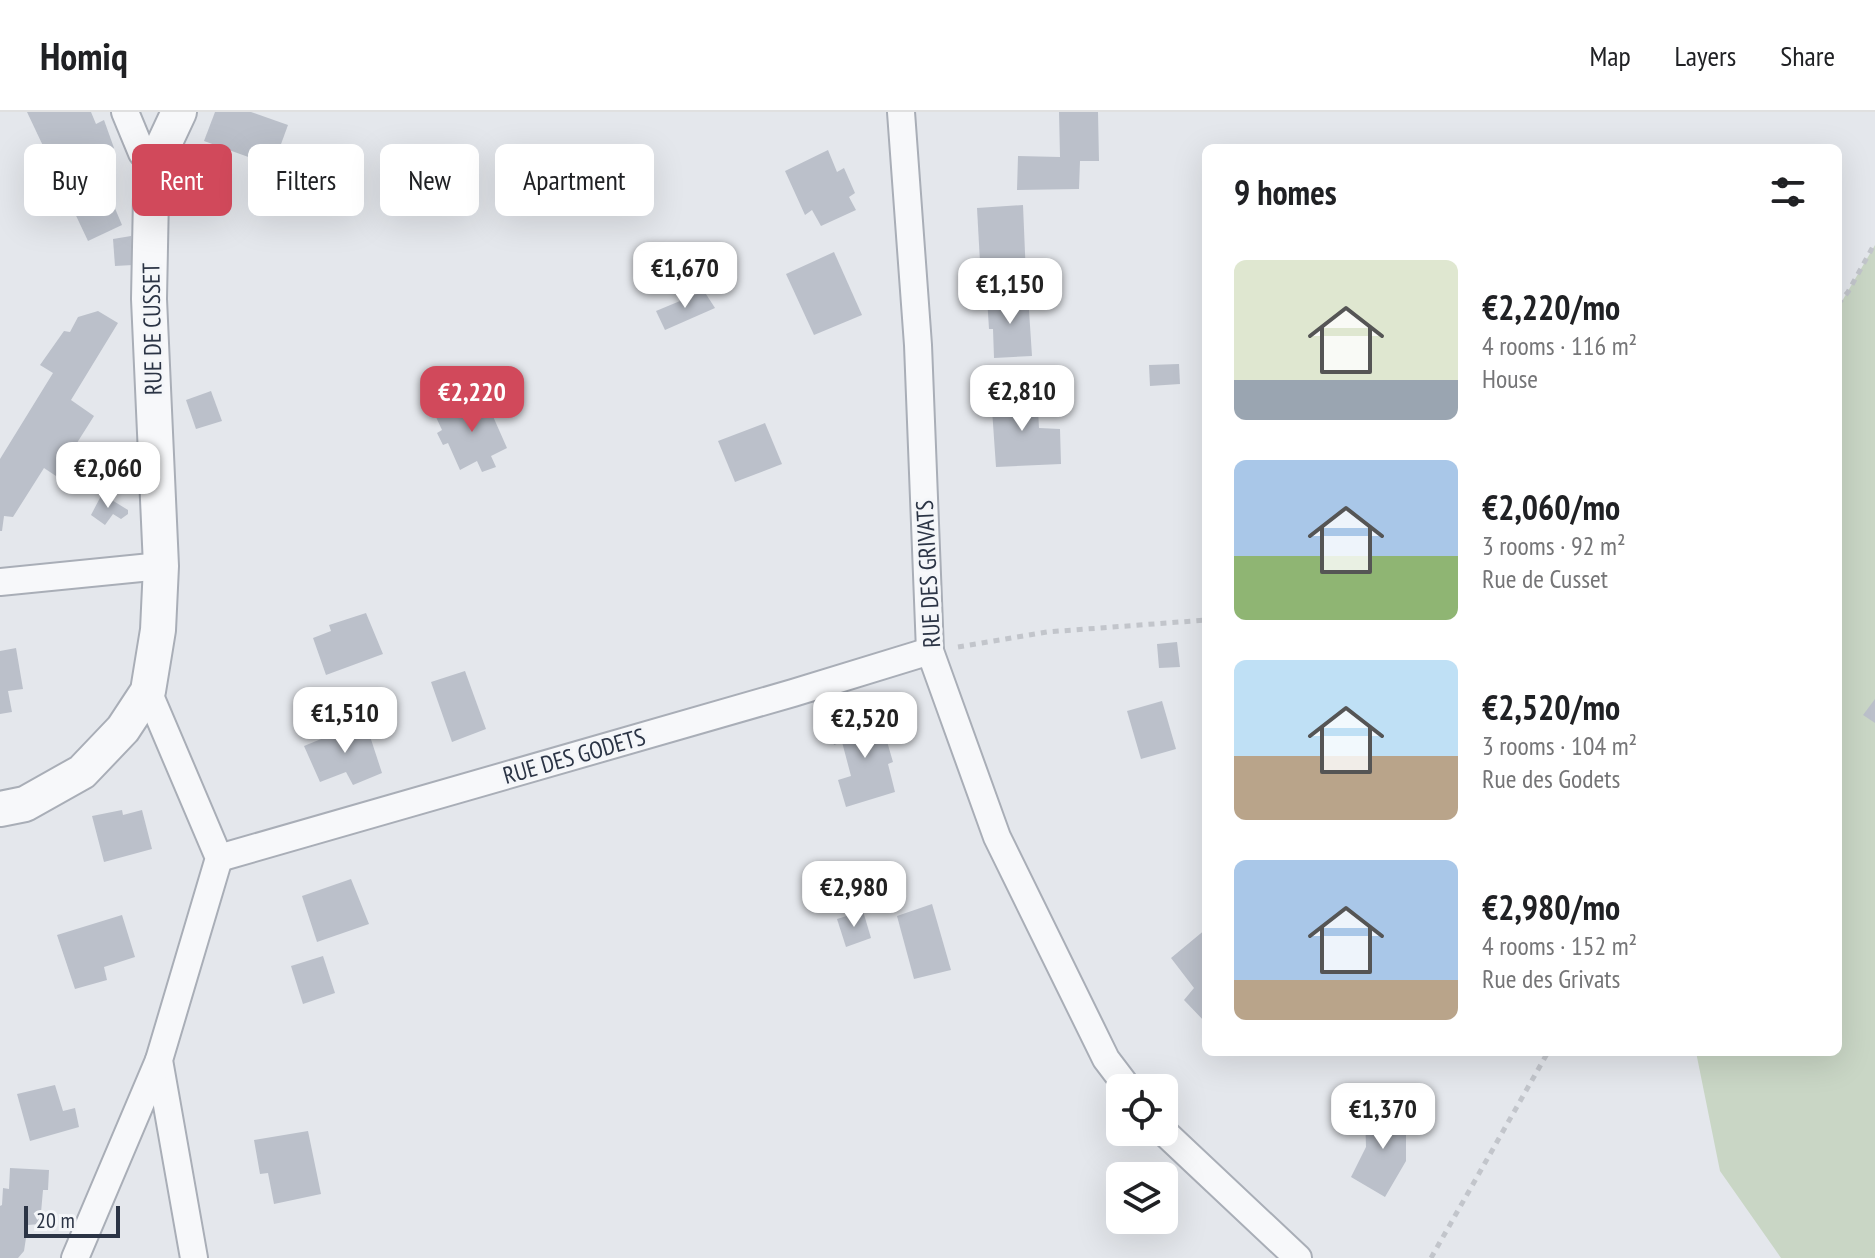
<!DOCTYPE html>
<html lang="en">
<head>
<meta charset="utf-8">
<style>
	:root { --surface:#fff; --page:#f2f2f2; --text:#202124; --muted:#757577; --line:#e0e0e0; --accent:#d1495b }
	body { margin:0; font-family:"PT Sans Narrow",sans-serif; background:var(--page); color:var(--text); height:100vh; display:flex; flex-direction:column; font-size:30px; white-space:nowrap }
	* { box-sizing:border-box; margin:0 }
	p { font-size:26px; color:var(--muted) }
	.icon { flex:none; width:44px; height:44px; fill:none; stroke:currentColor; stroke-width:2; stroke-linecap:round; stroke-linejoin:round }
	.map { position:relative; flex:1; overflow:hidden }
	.drawer { position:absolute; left:1202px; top:32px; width:640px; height:912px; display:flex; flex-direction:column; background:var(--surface); border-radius:12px; box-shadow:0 8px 32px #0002 }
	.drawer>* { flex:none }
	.top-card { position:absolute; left:24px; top:32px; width:760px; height:72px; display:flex; gap:16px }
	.buttons { position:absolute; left:1106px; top:962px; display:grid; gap:16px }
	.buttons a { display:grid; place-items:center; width:72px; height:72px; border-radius:12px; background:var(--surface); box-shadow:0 8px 32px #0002; font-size:40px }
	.scale { position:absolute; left:24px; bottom:20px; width:96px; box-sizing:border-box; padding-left:8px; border:4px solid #2b3445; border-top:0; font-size:22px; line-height:28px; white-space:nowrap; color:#2b3445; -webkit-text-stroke:6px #f4f6f9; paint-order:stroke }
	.price { position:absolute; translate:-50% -68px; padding:0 18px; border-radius:16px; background:#fff; color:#222; font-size:26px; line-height:52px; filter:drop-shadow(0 2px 4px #0008) }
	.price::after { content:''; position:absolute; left:50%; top:48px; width:24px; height:18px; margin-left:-12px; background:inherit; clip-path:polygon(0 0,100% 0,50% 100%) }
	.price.current { background:var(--accent); color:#fff }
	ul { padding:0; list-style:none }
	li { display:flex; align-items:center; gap:24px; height:200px; padding:0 32px }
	li span { display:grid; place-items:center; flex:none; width:224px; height:160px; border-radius:12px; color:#555 }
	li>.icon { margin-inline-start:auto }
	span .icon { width:96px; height:96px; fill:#fffc; stroke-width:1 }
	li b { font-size:34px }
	h2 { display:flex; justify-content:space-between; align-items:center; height:96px; padding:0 32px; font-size:34px }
	.tag { padding:0 28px; border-radius:12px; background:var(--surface); box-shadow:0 8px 32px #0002; font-size:28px; line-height:72px }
	.tag.current { background:var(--accent); color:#fff }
	header { display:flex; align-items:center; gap:48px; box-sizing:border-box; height:112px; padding:0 40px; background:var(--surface); border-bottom:2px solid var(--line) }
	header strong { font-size:38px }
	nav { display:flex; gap:44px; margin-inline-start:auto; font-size:28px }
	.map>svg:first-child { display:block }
	.green { fill:#c9d6c5 }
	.building { fill:#bbc0ca }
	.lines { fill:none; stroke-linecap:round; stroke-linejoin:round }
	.minor-casing { stroke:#a9aeb7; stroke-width:30 }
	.tertiary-casing { stroke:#a9aeb7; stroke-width:38 }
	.path { stroke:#c2c5cb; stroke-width:5; stroke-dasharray:6 6; stroke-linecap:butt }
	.minor { stroke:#f7f8fa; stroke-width:26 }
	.tertiary { stroke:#f7f8fa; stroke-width:34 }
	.labels { text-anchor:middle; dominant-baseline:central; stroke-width:6; stroke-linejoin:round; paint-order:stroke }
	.street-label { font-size:24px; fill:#2b3445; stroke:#f4f6f9 }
</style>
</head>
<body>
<header>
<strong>Homiq</strong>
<nav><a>Map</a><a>Layers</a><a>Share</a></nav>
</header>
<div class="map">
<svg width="1875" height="1146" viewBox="0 0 1875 1146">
	<rect width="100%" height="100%" fill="#e4e7ec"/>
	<polygon class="green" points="1875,133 1875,1146 1781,1146 1720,1059 1696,940 1838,940 1838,196"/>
	<g class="building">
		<polygon points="27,0 91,0 96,12 104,8 114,36 101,44 111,73 106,75 122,113 88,129"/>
		<polygon points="215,0 251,0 288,13 273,54 204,29"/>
		<polygon points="1059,0 1098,0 1099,49 1080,49 1079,77 1017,78 1018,44 1060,45"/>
		<polygon points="828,38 837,60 844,56 855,81 849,85 856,98 821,114 812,98 805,103 785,59"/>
		<polygon points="1023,93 1026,165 981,168 977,96"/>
		<polygon points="131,124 133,153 115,154 113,127"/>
		<polygon points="834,140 862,203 814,223 786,162"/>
		<polygon points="704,179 715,196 665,218 656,199"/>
		<polygon points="1028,183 1032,244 994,246 993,217 989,217 987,185"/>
		<polygon points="98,199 118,211 71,288 94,304 56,364 44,356 13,405 4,404 2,419 0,419 0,347 53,261 40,253 64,219 70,220 78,205"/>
		<polygon points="1179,252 1180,272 1150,274 1149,253"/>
		<polygon points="211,279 222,309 196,317 186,288"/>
		<polygon points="1037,280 1039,316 1060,317 1061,352 996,355 991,283"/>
		<polygon points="484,284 507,336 491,344 496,355 482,360 477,349 460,358 448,331 443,333 437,321 442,318 436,305"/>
		<polygon points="765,311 782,352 735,370 718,329"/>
		<polygon points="102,382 128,398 128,402 121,407 113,402 105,413 91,403"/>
		<polygon points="366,501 383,542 326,563 313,526 331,519 329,513"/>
		<polygon points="1177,530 1180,555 1159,556 1157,532"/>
		<polygon points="16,536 23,577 8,579 12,600 0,602 0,539"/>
		<polygon points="465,559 486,617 452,630 431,570"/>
		<polygon points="1875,587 1875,611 1863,603"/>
		<polygon points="1162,589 1176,637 1141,647 1127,599"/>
		<polygon points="879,602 893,650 888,652 895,680 846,695 838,668 851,664 842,630 834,633 829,615"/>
		<polygon points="365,609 382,661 353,673 346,660 320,670 304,634"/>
		<polygon points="122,698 123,703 142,698 152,737 104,750 92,704"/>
		<polygon points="351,767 369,812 317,830 302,784"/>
		<polygon points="932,792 951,858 914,867 897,804"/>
		<polygon points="863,799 871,826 846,835 837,807"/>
		<polygon points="122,803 135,845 104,855 107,868 75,877 57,823"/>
		<polygon points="1206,817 1206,911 1184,888 1194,876 1171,846"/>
		<polygon points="323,844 335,881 303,892 291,854"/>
		<polygon points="55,973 63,999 75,996 79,1015 30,1029 17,982"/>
		<polygon points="1406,1000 1406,1049 1385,1085 1351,1065 1366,1035 1365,1001"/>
		<polygon points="308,1019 321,1082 274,1092 268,1061 260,1062 254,1028"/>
		<polygon points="10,1056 49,1058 48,1078 43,1078 40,1112 28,1113 24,1139 18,1146 0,1146 0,1094 2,1093 3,1076 9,1077"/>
	</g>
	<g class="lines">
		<g class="minor-casing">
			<g id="minor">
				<polyline points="125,0 142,41 157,47"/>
				<polyline points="901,0 918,233 930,539 997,725 1106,947 1128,976"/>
				<polyline points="0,470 161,454"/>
				<polyline points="148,579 219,746 159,948 194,1146"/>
				<polyline points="219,746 793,581 930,539"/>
				<polyline points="1164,1020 1298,1146"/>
				<polyline points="75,1146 159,948"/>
			</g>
		</g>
		<g class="tertiary-casing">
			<polyline id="tertiary" points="0,697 25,692 82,660 123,617 148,579 158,518 161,454 149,187 151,84 157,47 179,0"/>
		</g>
		<g class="path">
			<polyline points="1838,192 1848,180 1875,131"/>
			<polyline points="958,535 1047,520 1206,508"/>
			<polyline points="1431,1146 1548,940"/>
		</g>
		<use href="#minor" class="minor"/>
		<use href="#tertiary" class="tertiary"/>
	</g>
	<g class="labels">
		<g class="street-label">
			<text transform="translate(152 217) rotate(-91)">RUE DE CUSSET</text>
			<text transform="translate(928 462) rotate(-93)">RUE DES GRIVATS</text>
			<text transform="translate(574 644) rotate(-16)">RUE DES GODETS</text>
		</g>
	</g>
</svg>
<div class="buttons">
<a><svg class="icon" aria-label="locate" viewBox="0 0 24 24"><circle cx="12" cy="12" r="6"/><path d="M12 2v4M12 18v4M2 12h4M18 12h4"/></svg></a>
<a><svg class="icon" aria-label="layers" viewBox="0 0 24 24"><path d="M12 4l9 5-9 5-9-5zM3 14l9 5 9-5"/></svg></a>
</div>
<div class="scale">20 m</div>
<b class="price" style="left:685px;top:198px">€1,670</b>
<b class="price" style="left:1010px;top:214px">€1,150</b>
<b class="price" style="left:1022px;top:321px">€2,810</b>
<b class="price current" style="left:472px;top:322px">€2,220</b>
<b class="price" style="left:108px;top:398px">€2,060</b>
<b class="price" style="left:345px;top:643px">€1,510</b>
<b class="price" style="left:865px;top:648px">€2,520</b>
<b class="price" style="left:854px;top:817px">€2,980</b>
<b class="price" style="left:1383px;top:1039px">€1,370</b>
<div class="top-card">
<a class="tag">Buy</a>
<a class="tag current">Rent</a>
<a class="tag">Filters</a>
<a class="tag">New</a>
<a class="tag">Apartment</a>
</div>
<section class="drawer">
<h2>9 homes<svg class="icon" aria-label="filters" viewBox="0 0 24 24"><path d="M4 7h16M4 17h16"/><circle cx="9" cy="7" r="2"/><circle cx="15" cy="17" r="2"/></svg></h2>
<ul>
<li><span style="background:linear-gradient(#dfe7d0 75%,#9aa5b1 0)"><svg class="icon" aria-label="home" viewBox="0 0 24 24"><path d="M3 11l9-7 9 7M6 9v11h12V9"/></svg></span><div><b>€2,220/mo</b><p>4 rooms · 116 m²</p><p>House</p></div></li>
<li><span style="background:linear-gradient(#a9c7e8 60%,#8fb573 0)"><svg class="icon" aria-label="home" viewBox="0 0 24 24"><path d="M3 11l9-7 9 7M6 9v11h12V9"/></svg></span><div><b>€2,060/mo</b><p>3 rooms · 92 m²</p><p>Rue de Cusset</p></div></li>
<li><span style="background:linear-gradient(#bfe0f5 60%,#b9a48a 0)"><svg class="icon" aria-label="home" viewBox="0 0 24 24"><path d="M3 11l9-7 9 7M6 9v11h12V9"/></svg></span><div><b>€2,520/mo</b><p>3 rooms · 104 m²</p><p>Rue des Godets</p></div></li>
<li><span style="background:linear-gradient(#a9c7e8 75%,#b9a48a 0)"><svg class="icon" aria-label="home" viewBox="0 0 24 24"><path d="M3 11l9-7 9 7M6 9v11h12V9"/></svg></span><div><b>€2,980/mo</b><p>4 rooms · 152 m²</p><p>Rue des Grivats</p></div></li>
</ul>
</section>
</div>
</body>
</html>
